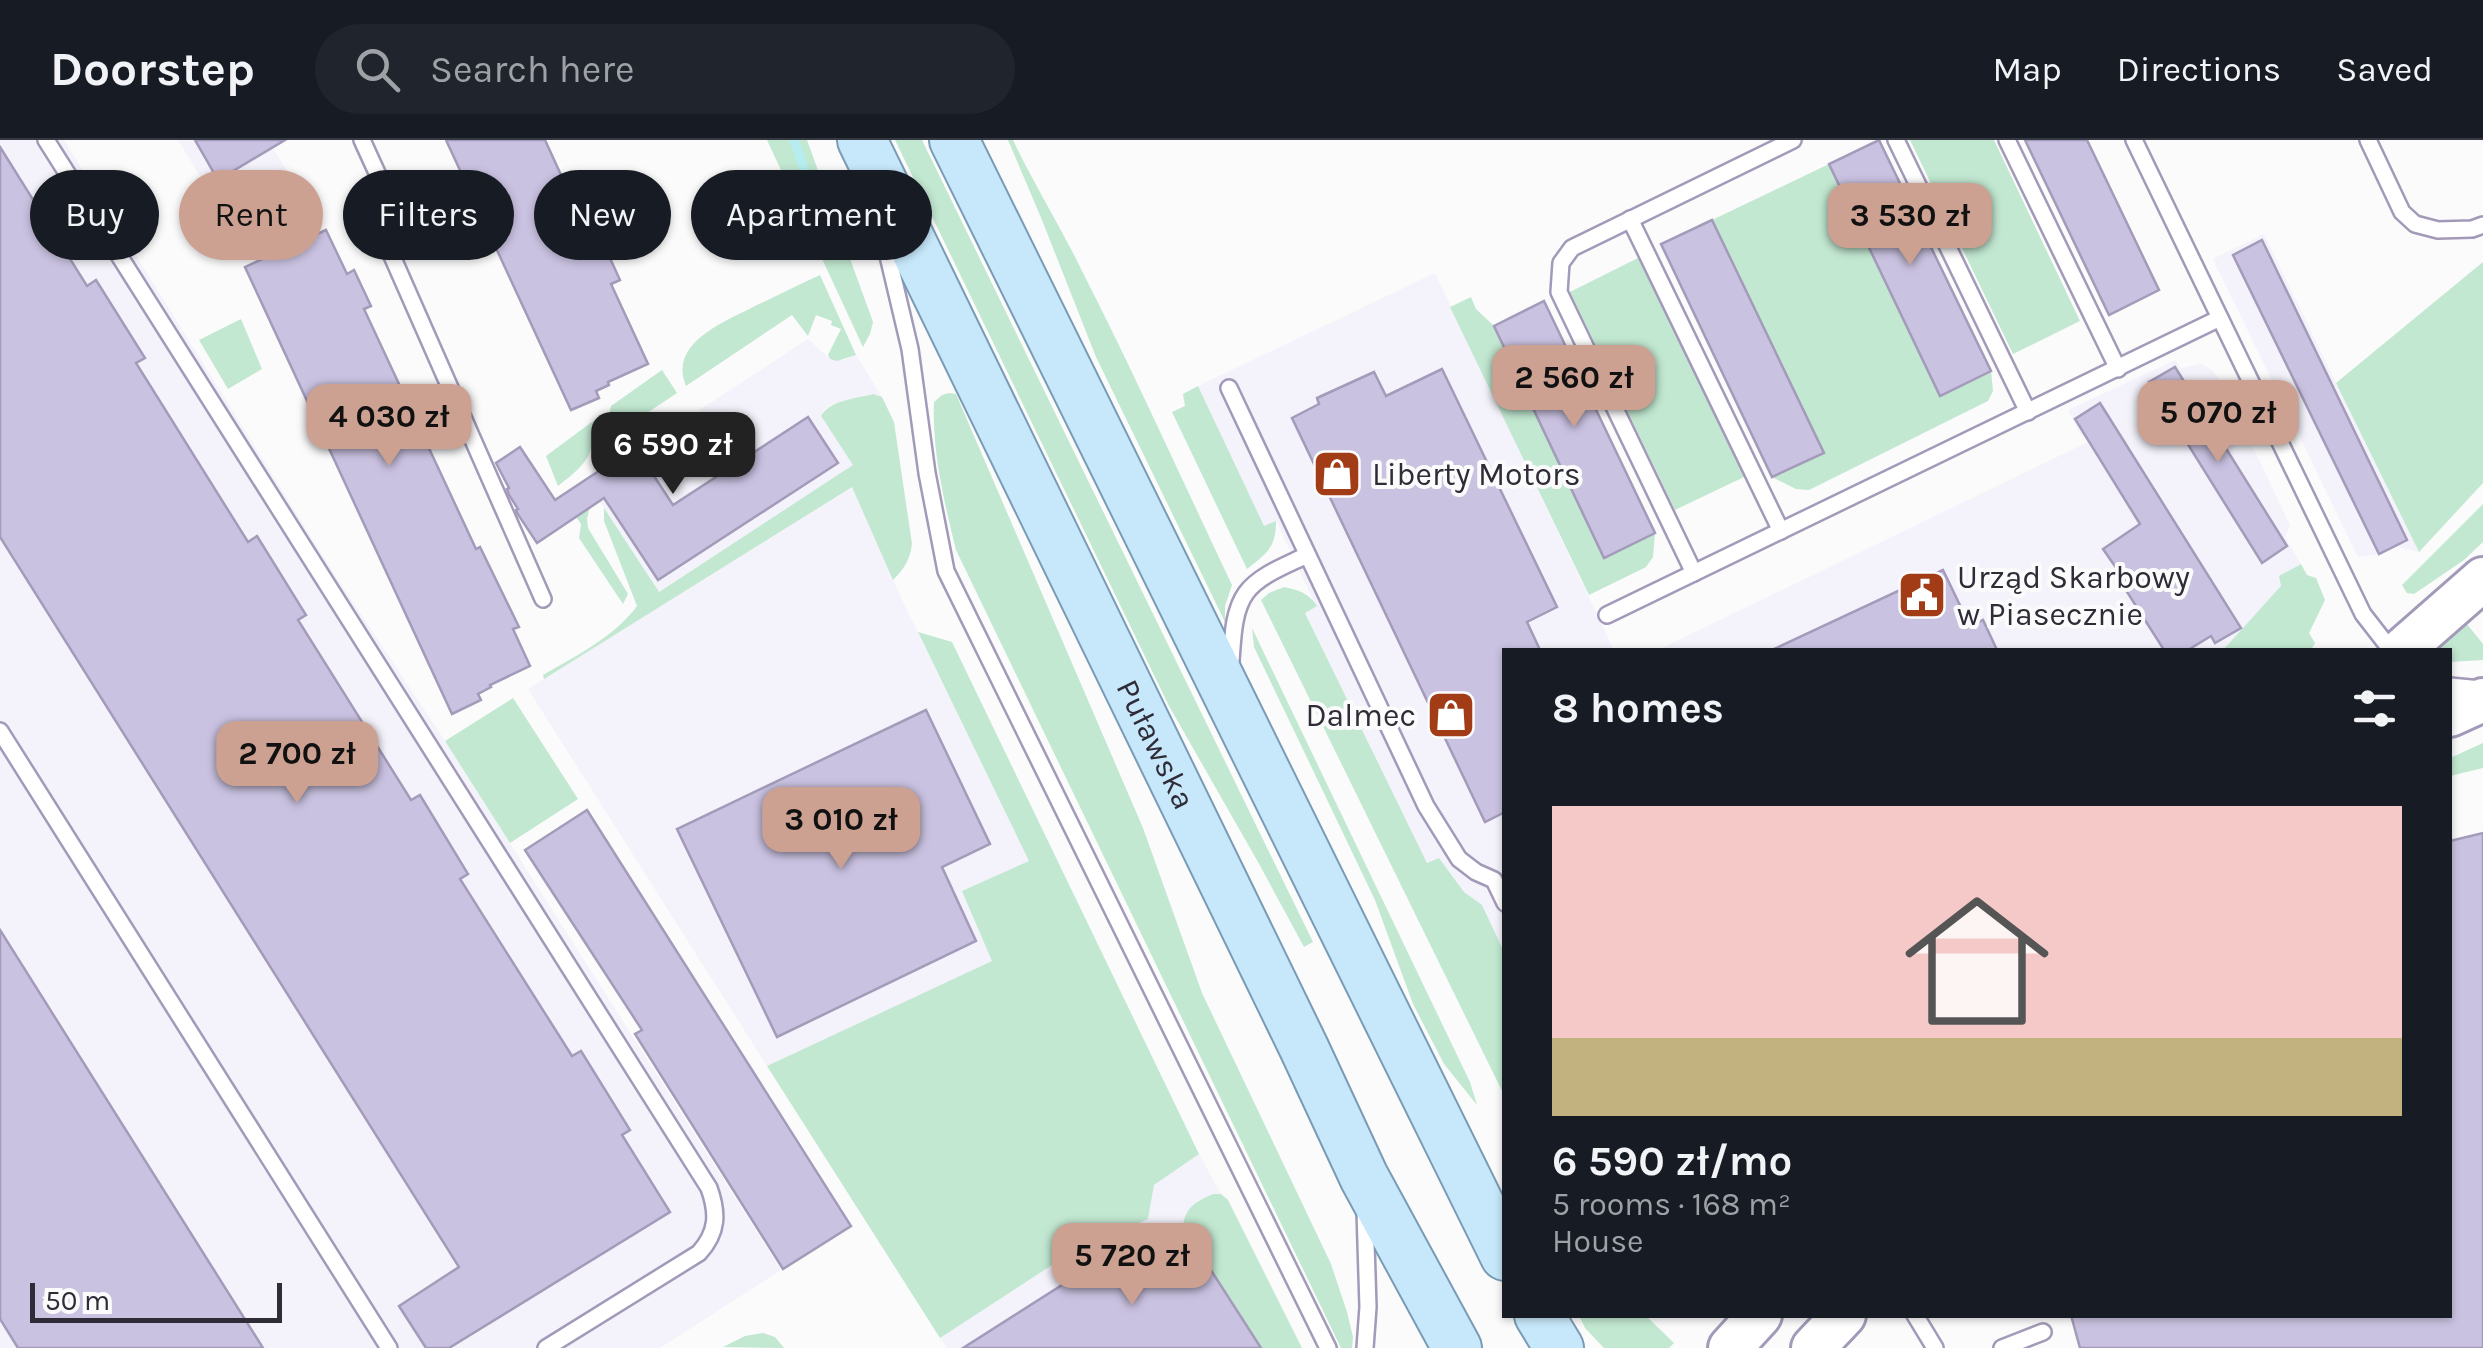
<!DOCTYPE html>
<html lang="en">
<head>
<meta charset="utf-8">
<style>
	:root { --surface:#171b24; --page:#20242c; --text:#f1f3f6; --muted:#9ea1a6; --line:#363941; --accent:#cda192 }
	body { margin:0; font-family:Karla,sans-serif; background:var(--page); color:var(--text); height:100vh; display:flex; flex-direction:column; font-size:38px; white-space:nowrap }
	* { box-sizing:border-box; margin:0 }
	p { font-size:32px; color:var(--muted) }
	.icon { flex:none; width:55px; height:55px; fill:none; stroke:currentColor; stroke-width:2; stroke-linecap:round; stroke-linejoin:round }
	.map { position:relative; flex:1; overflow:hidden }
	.panel { position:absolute; left:1502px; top:508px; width:950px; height:670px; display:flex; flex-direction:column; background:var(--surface); border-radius:0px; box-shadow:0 2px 8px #0004 }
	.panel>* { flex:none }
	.hud { position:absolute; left:30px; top:30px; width:950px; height:90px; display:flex; gap:20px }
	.scale { position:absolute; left:30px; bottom:25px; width:252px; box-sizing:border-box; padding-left:10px; border:5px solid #2f2b37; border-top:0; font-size:28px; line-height:35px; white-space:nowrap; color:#2f2b37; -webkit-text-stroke:8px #fbfbfb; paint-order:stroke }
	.price { position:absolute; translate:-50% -85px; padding:0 22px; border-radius:20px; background:var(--accent); color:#111; font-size:32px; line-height:65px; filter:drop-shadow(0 2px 5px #0008) }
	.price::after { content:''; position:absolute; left:50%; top:60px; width:30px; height:22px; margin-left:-15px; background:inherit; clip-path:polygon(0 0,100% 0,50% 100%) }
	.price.on { background:#222; color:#fff }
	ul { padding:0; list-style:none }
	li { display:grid; align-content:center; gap:20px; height:530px; padding:0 50px }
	li span { display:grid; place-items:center; height:310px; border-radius:0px; color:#555 }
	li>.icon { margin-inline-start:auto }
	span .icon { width:180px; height:180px; fill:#fffc; stroke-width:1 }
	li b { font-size:42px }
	h2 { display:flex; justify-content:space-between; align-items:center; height:120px; padding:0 50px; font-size:42px }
	.tag { padding:0 35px; border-radius:45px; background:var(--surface); box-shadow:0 2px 8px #0004; font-size:35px; line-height:90px }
	.tag.on { background:var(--accent); color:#111 }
	header { display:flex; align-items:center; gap:60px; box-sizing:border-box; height:140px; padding:0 50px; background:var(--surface); border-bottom:2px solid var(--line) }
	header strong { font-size:48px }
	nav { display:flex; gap:55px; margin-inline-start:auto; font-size:35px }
	.search { width:700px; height:90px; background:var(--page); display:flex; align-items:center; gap:25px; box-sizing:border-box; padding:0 35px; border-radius:55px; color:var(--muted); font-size:38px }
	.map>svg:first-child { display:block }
	.built { fill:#f4f2fa }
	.green { fill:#c2e8d1 }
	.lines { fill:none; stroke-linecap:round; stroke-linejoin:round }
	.stream { stroke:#b7edee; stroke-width:10 }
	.building { fill:#cac2e1; stroke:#a39bb9; stroke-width:2.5 }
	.lane-casing { stroke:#a39ab9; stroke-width:20 }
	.secondary-casing { stroke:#a39ab9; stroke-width:48 }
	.primary-casing { stroke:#7a9bb5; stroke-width:52 }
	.lane { stroke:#fff; stroke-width:15 }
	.secondary { stroke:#fff; stroke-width:42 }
	.primary { stroke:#c7e8fb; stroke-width:48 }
	.labels { text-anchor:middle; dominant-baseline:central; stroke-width:8; stroke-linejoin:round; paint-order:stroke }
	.poi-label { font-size:32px; fill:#2f2b37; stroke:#fbfbfb; text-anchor:start }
	.street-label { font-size:32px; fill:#2f2b37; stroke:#fbfbfb }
</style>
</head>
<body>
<header>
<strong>Doorstep</strong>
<div class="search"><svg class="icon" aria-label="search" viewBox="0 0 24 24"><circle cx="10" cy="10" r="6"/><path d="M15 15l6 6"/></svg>Search here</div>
<nav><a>Map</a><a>Directions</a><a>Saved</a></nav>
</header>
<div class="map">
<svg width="2483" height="1208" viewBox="0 0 2483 1208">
	<rect width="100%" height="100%" fill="#fbfbfb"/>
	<g class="built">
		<polygon points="0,0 64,0 333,432 445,601 781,1130 660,1208 0,1208"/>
		<polygon points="178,0 268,0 290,36 225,77"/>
		<polygon points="2264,94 2369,311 2419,412 2395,406 2379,414 2358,417 2213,119"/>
		<polygon points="1435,133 1614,510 1505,510 1505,814 1482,765 1464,752 1439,718 1427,723 1305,472 1316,466 1276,381 1264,387 1198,246"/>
		<polygon points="808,199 830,219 845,220 856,215 882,257 873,254 832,264 824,270 821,277 854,325 658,452 587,342 598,319 637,292 646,305"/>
		<polygon points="2175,220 2181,228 2201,224 2211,229 2221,241 2290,385 2285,397 2301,424 2280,436 2281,446 2223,510 1658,510 2088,302 2079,292 2068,270"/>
		<polygon points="852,347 903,462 1029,721 992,821 767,926 528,549"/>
		<polygon points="1199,1014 1221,1054 1213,1054 1197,1061 1259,1208 947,1208 940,1198 1069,1114 1148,1079 1154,1045"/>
	</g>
	<g class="green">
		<polygon points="767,0 807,0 873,182 870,194 863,207"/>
		<polygon points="895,0 922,0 1313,802 1304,807 1258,722 1169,566"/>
		<path d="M1008 0H1013C1035 46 1062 89 1084 135 1136 237 1183 342 1232 445L1225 466V482L1096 217 1042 80Z"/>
		<polygon points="1910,0 1994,0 2080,181 2013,214"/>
		<polygon points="1829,24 1940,256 1991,231 1993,251 1988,261 1809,350 1796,349 1772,337 1823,313 1712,80"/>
		<polygon points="1640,117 1744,337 1675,370 1570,152"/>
		<polygon points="2483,122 2483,343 2419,412 2336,243"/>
		<path d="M820 135 856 215 837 221 830 219 828 215 841 189 831 185 832 181 816 175 808 196 792 175 686 246C668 203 724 182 755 166 777 156 798 145 820 135Z"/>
		<polygon points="1471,157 1476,169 1494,186 1604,417 1655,393 1653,417 1646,427 1589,455 1450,167"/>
		<polygon points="241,179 262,229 228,249 199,200"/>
		<polygon points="662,230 677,253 632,283 637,292 598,319 611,266"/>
		<path d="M1198 246 1264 386 1276 381C1276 408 1267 413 1247 429L1172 272 1185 266 1183 254Z"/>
		<path d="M949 253 956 254 1143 688 1202 853 1331 1124 1347 1172 1353 1197 1352 1208H1341L956 410C944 361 932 312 934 262L942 255Z"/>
		<path d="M873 254 882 257 894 282 912 404C910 420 904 429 893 440L852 347 544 539 543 535C576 516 614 497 637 466L604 381V368L659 452 853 325 821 276C830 260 855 259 873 254Z"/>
		<path d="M600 276C590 316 592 320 558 346L546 316Z"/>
		<polygon points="2483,364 2483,402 2464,420 2414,454 2407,453 2402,445"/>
		<polygon points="590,366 587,379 588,388 628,454 623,464 579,398 581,384 572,371"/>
		<polygon points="2301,424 2307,435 2316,438 2325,460 2309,493 2315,503 2311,510 2223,510 2281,446 2279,436"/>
		<path d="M1284 447C1297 449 1310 454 1317 466L1305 473 1427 723 1439 718 1464 752 1482 765 1505 814V957L1261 460 1269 453Z"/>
		<polygon points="2462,478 2483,504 2483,520 2450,522 2450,510 2428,510"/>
		<polygon points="1252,488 1470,942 1477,965 1444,924 1413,864 1375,760 1254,507"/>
		<polygon points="918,492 952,502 1199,1014 1154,1045 1148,1079 1069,1114 940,1198 767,926 992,821 962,751 1029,721"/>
		<polygon points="513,558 578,659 510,703 445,601"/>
		<polygon points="2483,603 2483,628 2450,636 2450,618"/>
		<path d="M1213 1054H1221L1228 1060 1302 1208H1259L1183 1086C1185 1067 1197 1061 1213 1054Z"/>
		<polygon points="1579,1175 1645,1175 1674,1203 1669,1208 1604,1208 1585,1188"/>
		<polygon points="763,1193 775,1197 784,1208 723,1207 745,1196"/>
	</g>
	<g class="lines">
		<polyline class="stream" points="794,0 832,113"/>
	</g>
	<g class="building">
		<polygon points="195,0 285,0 218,40"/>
		<polygon points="446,0 545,0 595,109 604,105 620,140 611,144 648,224 608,242 609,245 596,251 599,258 571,270"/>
		<polygon points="1879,0 1991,231 1940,256 1829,24"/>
		<polygon points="2025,0 2087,0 2159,150 2109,175"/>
		<polygon points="0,7 87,146 96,140 145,218 136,223 248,402 257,396 306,475 298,480 411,660 420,655 468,734 460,739 572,916 581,911 630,990 622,995 670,1072 449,1208 426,1208 399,1166 459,1127 0,397"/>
		<polygon points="1712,80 1824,313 1772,337 1661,104"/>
		<polygon points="326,90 347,134 354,130 371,166 364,169 476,409 480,407 519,487 513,489 530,526 490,545 491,547 478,554 481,560 452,574 245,127"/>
		<polygon points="2262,100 2407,400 2379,414 2233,115"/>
		<polygon points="1544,161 1655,393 1604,418 1494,186"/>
		<polygon points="2175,227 2287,406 2262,423 2149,242"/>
		<polygon points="1442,229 1557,467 1527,482 1540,510 1505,510 1505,672 1485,682 1292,278 1319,264 1317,258 1374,232 1386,256"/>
		<polygon points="2100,263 2241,488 2215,503 2211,496 2188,510 2164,510 2122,444 2126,442 2103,409 2140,384 2075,279"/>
		<polygon points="808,277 838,323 658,440 604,358 537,403 517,373 516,370 518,369 509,355 507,349 509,348 496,323 520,307 555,360 635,307 673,365"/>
		<polygon points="1943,430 1970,486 1983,480 1997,510 1772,510"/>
		<polygon points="926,570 990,704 942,727 976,801 777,897 677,689"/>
		<polygon points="587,670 851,1086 783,1129 635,894 642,890 525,710"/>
		<polygon points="2483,693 2483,1208 2080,1208 2071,1175 2450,1175 2450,701"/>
		<polygon points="0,790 263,1208 18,1208 0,1179"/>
		<polygon points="1189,1096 1261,1208 963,1208 1081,1133"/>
	</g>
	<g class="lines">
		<g class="lane-casing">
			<g id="lane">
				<path d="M46 0 709 1048C718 1073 718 1092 699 1113L546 1208"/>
				<polyline points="362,0 383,46 381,91 543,459"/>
				<polyline points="1896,0 2028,272"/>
				<polyline points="2007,0 2118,229"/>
				<polyline points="2134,0 2363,474 2391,510"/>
				<polyline points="2368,0 2402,72 2415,84 2438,90 2472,89 2483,85"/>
				<polyline points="1630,79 1781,391"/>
				<polyline points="880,82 910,209 927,333 946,431 1328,1208"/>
				<polyline points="1229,248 1426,666 1459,719 1476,732 1494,740 1505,763"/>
				<polyline points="1694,433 1559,152 1561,123 1572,108 1793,0"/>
				<polyline points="1607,475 2220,178"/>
				<path d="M1230 531C1233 507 1231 474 1246 453 1259 435 1287 425 1307 415"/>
				<polyline points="2450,546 2481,549"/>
				<polyline points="0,591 389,1208"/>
				<polyline points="1915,1175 1935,1208"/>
				<polyline points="1365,1208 1368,1167 1365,1071"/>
				<polyline points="2002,1208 2043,1192"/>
			</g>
		</g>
		<g class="secondary-casing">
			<g id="secondary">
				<polyline points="2402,510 2483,439"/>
				<polyline points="2450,575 2483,560"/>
				<polyline points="1730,1208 1760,1175"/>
				<polyline points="1813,1208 1844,1175"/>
			</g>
		</g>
		<g class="primary-casing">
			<g id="primary">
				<path id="s1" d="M862 0 1304 908 1364 1037 1457 1208"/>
				<polyline points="954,0 1505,1116"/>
				<polyline points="1539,1175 1559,1208"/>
			</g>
		</g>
		<use href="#lane" class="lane"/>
		<use href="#secondary" class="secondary"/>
		<use href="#primary" class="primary"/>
	</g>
	<defs>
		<g id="shop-square" transform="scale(2.5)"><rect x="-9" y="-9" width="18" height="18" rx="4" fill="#a23c17" stroke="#fbfbfb"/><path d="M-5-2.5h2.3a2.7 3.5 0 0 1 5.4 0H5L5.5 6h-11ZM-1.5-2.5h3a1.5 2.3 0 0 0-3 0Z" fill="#fff"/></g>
		<g id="civic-square" transform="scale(2.5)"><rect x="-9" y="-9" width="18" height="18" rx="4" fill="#a23c17" stroke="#fbfbfb"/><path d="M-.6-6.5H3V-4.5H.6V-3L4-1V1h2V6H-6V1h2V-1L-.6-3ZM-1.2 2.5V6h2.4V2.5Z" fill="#fff"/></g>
	</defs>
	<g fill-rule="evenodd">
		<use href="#shop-square" x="1337" y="334"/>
		<use href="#civic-square" x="1922" y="455"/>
		<use href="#shop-square" x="1451" y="575"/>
	</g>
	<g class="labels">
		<g class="poi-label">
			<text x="1372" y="334">Liberty Motors</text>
			<text x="1957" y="437">Urząd Skarbowy<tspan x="1957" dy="37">w Piasecznie</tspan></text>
			<text x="1416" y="575" text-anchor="end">Dalmec</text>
		</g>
		<g class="street-label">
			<text stroke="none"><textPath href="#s1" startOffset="672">Puławska</textPath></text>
		</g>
	</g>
</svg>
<div class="scale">50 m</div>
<b class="price" style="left:1910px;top:128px">3 530 zł</b>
<b class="price" style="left:1574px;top:290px">2 560 zł</b>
<b class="price" style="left:2218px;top:325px">5 070 zł</b>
<b class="price" style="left:389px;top:329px">4 030 zł</b>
<b class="price on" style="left:673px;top:357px">6 590 zł</b>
<b class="price" style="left:297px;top:666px">2 700 zł</b>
<b class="price" style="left:841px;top:732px">3 010 zł</b>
<b class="price" style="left:1132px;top:1168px">5 720 zł</b>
<div class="hud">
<a class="tag">Buy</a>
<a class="tag on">Rent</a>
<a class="tag">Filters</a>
<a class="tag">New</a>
<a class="tag">Apartment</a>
</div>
<section class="panel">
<h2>8 homes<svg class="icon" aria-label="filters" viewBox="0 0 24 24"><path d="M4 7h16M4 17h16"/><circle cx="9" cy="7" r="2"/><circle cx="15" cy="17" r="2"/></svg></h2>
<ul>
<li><span style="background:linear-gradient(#f6c9c9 75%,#c2b280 0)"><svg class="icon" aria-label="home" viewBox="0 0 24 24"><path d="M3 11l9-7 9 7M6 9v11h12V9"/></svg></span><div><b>6 590 zł/mo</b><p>5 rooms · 168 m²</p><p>House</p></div></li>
</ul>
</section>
</div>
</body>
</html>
